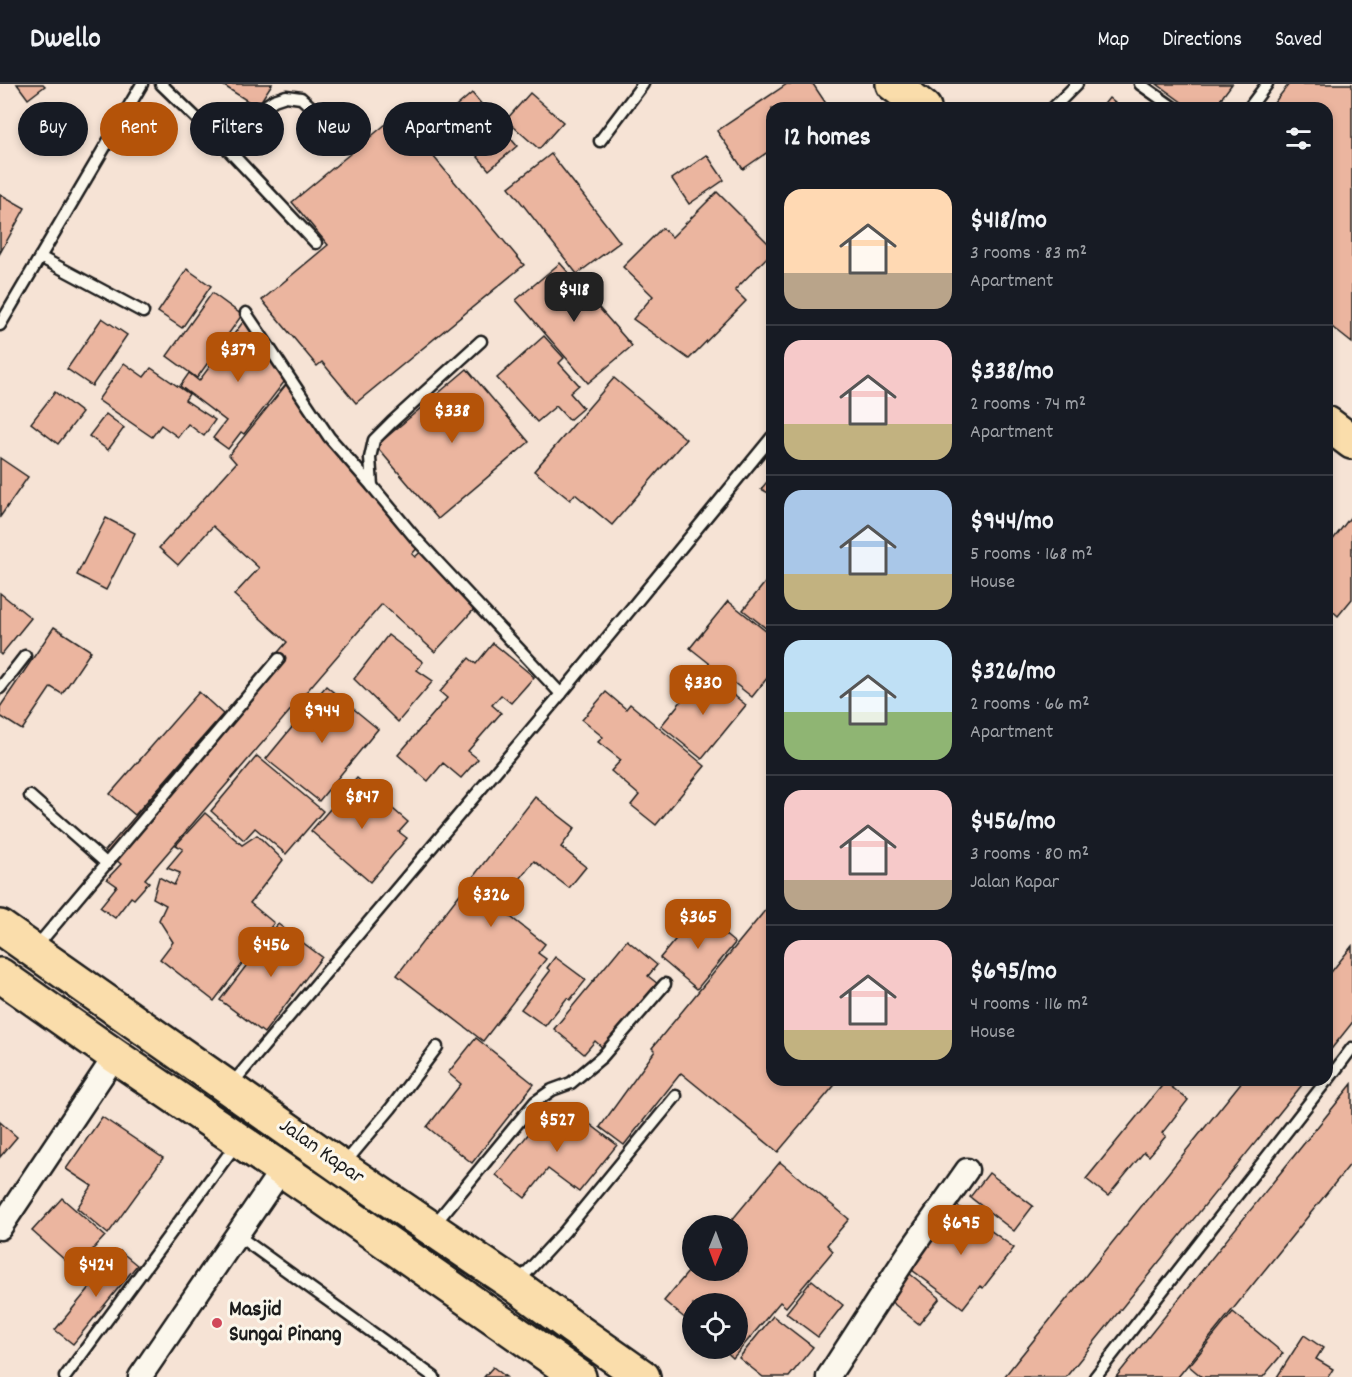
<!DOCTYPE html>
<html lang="en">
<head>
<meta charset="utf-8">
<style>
	:root { --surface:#171b24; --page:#242831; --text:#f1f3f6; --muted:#9ea1a6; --line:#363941; --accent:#b45309 }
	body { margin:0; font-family:Dekko,sans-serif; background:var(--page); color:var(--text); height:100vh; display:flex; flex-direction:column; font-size:22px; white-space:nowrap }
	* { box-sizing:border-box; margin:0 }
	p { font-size:20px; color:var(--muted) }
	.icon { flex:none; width:33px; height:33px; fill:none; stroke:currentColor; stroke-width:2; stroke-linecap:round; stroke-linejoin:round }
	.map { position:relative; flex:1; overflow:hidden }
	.panel { position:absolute; left:766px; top:18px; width:567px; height:984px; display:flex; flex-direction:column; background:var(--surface); border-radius:18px; box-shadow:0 3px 9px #0003 }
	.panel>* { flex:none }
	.hud { position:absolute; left:18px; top:18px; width:570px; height:54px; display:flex; gap:12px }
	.needle { width:39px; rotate:181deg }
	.tools { position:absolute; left:682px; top:1131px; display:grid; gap:12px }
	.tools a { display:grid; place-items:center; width:66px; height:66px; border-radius:50%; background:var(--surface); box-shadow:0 3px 9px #0003; font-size:30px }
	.price { position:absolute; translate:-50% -51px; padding:0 14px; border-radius:12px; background:var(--accent); color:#fff; font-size:20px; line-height:39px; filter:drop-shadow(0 2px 3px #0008) }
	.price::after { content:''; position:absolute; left:50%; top:36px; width:18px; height:14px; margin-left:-9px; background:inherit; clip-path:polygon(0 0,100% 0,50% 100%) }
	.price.current { background:#222; color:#fff }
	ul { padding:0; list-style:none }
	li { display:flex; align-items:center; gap:18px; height:150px; padding:0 18px }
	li+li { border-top:2px solid var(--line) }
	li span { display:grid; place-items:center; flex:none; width:168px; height:120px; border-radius:18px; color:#555 }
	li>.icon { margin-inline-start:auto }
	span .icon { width:72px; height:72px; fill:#fffc; stroke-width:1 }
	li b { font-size:26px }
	h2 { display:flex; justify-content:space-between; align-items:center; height:72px; padding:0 18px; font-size:26px }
	.chip { padding:0 21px; border-radius:27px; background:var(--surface); box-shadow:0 3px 9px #0003; font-size:21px; line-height:54px }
	.chip.current { background:var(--accent); color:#fff }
	header { display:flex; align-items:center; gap:36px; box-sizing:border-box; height:84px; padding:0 30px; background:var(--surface); border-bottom:2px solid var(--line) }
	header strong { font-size:28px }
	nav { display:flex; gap:33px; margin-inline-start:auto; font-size:21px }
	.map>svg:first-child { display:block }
	.building { fill:#ebb59f; stroke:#1c1c1c; stroke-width:1.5 }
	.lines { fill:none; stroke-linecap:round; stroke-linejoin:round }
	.service-casing { stroke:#1c1c1c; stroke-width:15 }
	.minor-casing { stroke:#1c1c1c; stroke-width:27 }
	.primary-casing { stroke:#1c1c1c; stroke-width:38 }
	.trunk-casing { stroke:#1c1c1c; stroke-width:38 }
	.service { stroke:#fbf7ec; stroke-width:10 }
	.minor { stroke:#fbf7ec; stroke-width:22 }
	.primary { stroke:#faddab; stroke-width:33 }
	.trunk { stroke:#faddab; stroke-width:33 }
	.poi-dot { fill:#d1495b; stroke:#fbf7ec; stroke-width:2 }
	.labels { text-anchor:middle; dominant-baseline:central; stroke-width:6; stroke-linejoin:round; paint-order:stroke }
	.street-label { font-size:22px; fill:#1c1c1c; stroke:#fbf7ec }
	.poi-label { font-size:22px; font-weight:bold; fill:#1c1c1c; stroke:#fbf7ec; text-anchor:start }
</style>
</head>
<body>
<header>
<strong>Dwello</strong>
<nav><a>Map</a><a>Directions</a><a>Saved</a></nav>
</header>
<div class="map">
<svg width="1352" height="1293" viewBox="0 0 1352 1293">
	<rect width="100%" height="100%" fill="#f6e3d5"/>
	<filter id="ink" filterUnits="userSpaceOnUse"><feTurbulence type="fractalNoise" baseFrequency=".0167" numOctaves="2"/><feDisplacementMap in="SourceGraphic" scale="12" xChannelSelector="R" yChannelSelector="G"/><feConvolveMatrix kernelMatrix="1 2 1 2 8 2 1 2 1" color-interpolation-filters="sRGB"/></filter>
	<g filter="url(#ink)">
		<g class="building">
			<polygon points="17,0 43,0 45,2 28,15"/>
			<polygon points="221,0 272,0 257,23"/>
			<polygon points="787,0 813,0 829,24 772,24 772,65 743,85 717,47"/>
			<polygon points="1157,0 1232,0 1214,24 1190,24"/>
			<polygon points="1289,0 1352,0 1352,259 1328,240 1328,24 1270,24"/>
			<polygon points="472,9 517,62 489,86 444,33"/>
			<polygon points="530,9 563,38 539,65 506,36"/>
			<polygon points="1109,14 1121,24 1101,24"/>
			<polygon points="398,30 524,181 356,319 322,278 317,282 262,216 328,161 292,118"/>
			<polygon points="551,70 620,158 577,190 509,103"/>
			<polygon points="707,71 724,96 689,120 672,95"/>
			<polygon points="717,108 772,163 772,168 735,206 746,217 689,275 633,235 653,212 623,183 662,144 672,153"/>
			<polygon points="0,110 25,124 0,169"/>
			<polygon points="560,179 632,262 588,299 516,216"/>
			<polygon points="187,185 211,202 182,244 158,228"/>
			<polygon points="212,209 242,231 197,294 167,272"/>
			<polygon points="102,234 127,251 92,302 67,285"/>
			<polygon points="246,234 288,293 244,350 241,348 228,365 213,354 226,337 180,302 189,289 199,297"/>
			<polygon points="544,252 564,274 559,279 579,301 570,309 583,324 569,336 556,322 537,338 497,294"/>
			<polygon points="124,279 144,293 151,284 189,310 185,316 215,336 204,352 188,340 178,353 161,341 152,353 98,316"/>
			<polygon points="467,285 529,358 438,435 376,362"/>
			<polygon points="614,294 686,355 612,441 575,410 570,416 534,387"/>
			<polygon points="289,297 421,460 412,470 415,473 427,462 478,521 435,568 382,520 145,795 149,798 134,815 131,813 115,834 100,823 117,802 107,795 121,780 105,767 287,558 234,511 259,484 213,442 178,481 159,464 236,379 229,371"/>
			<polygon points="55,308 82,329 58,360 31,339"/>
			<polygon points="106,330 124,344 108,366 89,352"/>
			<polygon points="0,374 28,393 0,433"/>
			<polygon points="772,392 772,411 761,405"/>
			<polygon points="1352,431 1352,515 1338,532 1328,523 1328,462"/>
			<polygon points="106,434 135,449 106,506 77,491"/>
			<polygon points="772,490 772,549 743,526"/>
			<polygon points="0,509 31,534 1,571 0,570"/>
			<polygon points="728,517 772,552 772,588 752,613 690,564"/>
			<polygon points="54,543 91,567 62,610 51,603 22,646 0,632 0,623"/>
			<polygon points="388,551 423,578 417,586 433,597 398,638 354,595"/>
			<polygon points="493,559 534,593 511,619 501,611 492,621 501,629 468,667 478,675 461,694 443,679 428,697 398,671 447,614 440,608 469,574 476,580"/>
			<polygon points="705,588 746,621 702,675 661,642"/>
			<polygon points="326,602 378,645 319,717 266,675"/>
			<polygon points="199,608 223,630 135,731 110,710"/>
			<polygon points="606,608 626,625 630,620 705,682 656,741 631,721 639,711 611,687 621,676 598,658 603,653 582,636"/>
			<polygon points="257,672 323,727 286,770 255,744 244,756 211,727"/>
			<polygon points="357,694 408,738 399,748 407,754 370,798 311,747"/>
			<polygon points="535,713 575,744 561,763 586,783 569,804 534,777 498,823 545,860 538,869 546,875 483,957 397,891"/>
			<polygon points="205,729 242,761 257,751 283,776 250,819 274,839 214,917 160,875 173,858 159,836 166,821 153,814 159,793 174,801 180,789 167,784 183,765 176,761"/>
			<polygon points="772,818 772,996 839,996 778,1068 681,989 624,1061 600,1043 655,967 652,964"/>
			<polygon points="698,828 735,859 697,905 660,874"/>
			<polygon points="278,840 322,873 264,949 220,916"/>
			<polygon points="627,856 657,881 648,892 658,900 604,965 595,957 584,970 554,945"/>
			<polygon points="1352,862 1352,939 1328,969 1328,892"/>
			<polygon points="555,873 586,896 570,916 567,914 545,942 521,925 550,887 547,884"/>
			<polygon points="476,954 534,1000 472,1079 427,1043 461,1000 448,989"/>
			<polygon points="1243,996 1306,996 1066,1293 1004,1293"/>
			<polygon points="1165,998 1188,1016 1162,1049 1166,1052 1149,1072 1144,1068 1108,1112 1086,1095"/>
			<polygon points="1352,1000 1352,1078 1178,1293 1116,1293"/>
			<polygon points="552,1020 578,1040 582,1034 617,1061 579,1108 548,1085 525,1114 496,1091"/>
			<polygon points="102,1033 163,1074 108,1150 77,1124 92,1102 66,1085"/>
			<polygon points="0,1038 17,1053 0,1073"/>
			<polygon points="780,1078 849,1135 827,1161 833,1167 786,1223 780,1218 733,1274 722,1264 738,1264 738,1220 693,1220 693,1241 664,1217 693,1182 693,1186 738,1186 738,1142 727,1142"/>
			<polygon points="989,1089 1033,1122 1014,1147 970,1113"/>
			<polygon points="62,1114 105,1152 75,1185 32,1147"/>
			<polygon points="955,1120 1014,1164 983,1204 980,1202 963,1224 908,1183"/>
			<polygon points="120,1167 137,1181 73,1260 55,1246"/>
			<polygon points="905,1186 940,1214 919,1240 884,1212"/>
			<polygon points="812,1196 843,1221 818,1253 786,1229"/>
			<polygon points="1233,1228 1283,1269 1263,1293 1202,1293 1189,1282"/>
			<polygon points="773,1232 813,1263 789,1293 763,1293 739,1274"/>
			<polygon points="1304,1251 1323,1264 1316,1275 1333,1285 1328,1293 1277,1293"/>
			<polygon points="493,1283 506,1293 484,1293"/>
		</g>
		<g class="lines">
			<g class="service-casing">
				<g id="service">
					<polyline points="161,0 219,56 316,159"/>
					<polyline points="1140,0 1174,24"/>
					<polyline points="1053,24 1077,0"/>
					<polyline points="1249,24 1267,0"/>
					<polyline points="219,56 230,46 274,16 286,12 301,14 346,54"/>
					<polyline points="600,57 643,0"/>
					<polyline points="40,173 143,228"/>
					<polyline points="246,229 329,353 372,402 417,456 561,610"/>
					<polyline points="0,241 142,0"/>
					<polyline points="372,402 370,374 374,356 392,338 481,257"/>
					<polyline points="0,604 25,572"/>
					<polyline points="30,712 107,780"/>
					<polyline points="36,863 279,575"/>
					<polyline points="1328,996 1352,964"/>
					<polyline points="231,1001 561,610 772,353"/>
					<polyline points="344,1080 391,1024 437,963"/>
					<polyline points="433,1142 535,1018 552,1006 571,999 602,973 665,900"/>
					<polyline points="237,1151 434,1293"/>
					<polyline points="517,1199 565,1147 676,1012"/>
					<polyline points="65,1293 237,1059"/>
					<polyline points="1095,1293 1327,996"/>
				</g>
			</g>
			<g class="minor-casing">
				<g id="minor">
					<polyline points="0,1144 115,972"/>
					<polyline points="140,1293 282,1085"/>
					<polyline points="828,1293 908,1170 967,1086"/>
				</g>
			</g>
			<g class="primary-casing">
				<g id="primary">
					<polyline points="893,0 924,24"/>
					<polyline points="1328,340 1352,358"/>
				</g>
			</g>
			<g class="trunk-casing">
				<g id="trunk">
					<polyline points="0,843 341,1083 515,1201 572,1243 643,1293"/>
					<polyline points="0,891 115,972 312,1106 579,1293"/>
				</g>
			</g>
			<use href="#service" class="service"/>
			<use href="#minor" class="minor"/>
			<use href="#primary" class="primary"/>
			<use href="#trunk" class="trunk"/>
		</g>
	</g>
	<circle class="poi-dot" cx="217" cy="1239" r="6"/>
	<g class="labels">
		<g class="street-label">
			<text transform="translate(321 1068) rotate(35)">Jalan Kapar</text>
		</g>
		<g class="poi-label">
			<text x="229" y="1226">Masjid<tspan x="229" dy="25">Sungai Pinang</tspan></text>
		</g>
	</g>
</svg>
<div class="tools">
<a><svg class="needle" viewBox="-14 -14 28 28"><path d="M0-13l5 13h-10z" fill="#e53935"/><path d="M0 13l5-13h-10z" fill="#9ea1a6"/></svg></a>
<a><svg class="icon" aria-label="locate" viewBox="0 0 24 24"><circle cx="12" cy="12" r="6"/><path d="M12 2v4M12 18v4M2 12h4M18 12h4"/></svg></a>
</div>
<b class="price current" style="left:574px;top:239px">$418</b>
<b class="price" style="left:238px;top:299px">$379</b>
<b class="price" style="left:452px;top:360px">$338</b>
<b class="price" style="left:703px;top:632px">$330</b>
<b class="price" style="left:322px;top:660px">$944</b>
<b class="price" style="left:362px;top:746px">$847</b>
<b class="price" style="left:491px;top:844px">$326</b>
<b class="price" style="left:698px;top:866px">$365</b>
<b class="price" style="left:271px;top:894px">$456</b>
<b class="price" style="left:557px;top:1069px">$527</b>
<b class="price" style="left:961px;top:1172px">$695</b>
<b class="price" style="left:96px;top:1214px">$424</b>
<div class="hud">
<a class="chip">Buy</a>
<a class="chip current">Rent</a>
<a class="chip">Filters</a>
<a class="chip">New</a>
<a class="chip">Apartment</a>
</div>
<section class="panel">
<h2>12 homes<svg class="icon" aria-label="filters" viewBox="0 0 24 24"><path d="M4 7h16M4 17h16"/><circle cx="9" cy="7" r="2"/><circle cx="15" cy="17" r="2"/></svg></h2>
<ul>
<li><span style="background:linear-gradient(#ffd9b3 70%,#b9a48a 0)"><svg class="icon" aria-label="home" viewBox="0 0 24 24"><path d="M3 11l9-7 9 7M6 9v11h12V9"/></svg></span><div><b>$418/mo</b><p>3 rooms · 83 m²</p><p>Apartment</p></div></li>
<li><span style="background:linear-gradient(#f6c9c9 70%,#c2b280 0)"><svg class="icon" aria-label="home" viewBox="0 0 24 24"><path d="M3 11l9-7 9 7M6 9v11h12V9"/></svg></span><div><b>$338/mo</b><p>2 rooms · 74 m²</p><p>Apartment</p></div></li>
<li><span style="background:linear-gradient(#a9c7e8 70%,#c2b280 0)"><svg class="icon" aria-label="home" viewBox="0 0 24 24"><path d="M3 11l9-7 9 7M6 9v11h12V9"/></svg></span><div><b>$944/mo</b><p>5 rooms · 168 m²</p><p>House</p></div></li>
<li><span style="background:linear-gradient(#bfe0f5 60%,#8fb573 0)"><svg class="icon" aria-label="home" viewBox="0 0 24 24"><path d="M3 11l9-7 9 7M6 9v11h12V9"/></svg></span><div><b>$326/mo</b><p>2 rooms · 66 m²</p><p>Apartment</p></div></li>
<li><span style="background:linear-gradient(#f6c9c9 75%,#b9a48a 0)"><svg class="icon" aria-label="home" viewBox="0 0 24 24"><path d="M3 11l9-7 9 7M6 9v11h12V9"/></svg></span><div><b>$456/mo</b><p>3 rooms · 80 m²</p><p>Jalan Kapar</p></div></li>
<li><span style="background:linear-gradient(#f6c9c9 75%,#c2b280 0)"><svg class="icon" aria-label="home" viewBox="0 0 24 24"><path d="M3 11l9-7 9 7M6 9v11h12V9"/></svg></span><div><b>$695/mo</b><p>4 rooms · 116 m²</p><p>House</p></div></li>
</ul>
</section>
</div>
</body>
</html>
